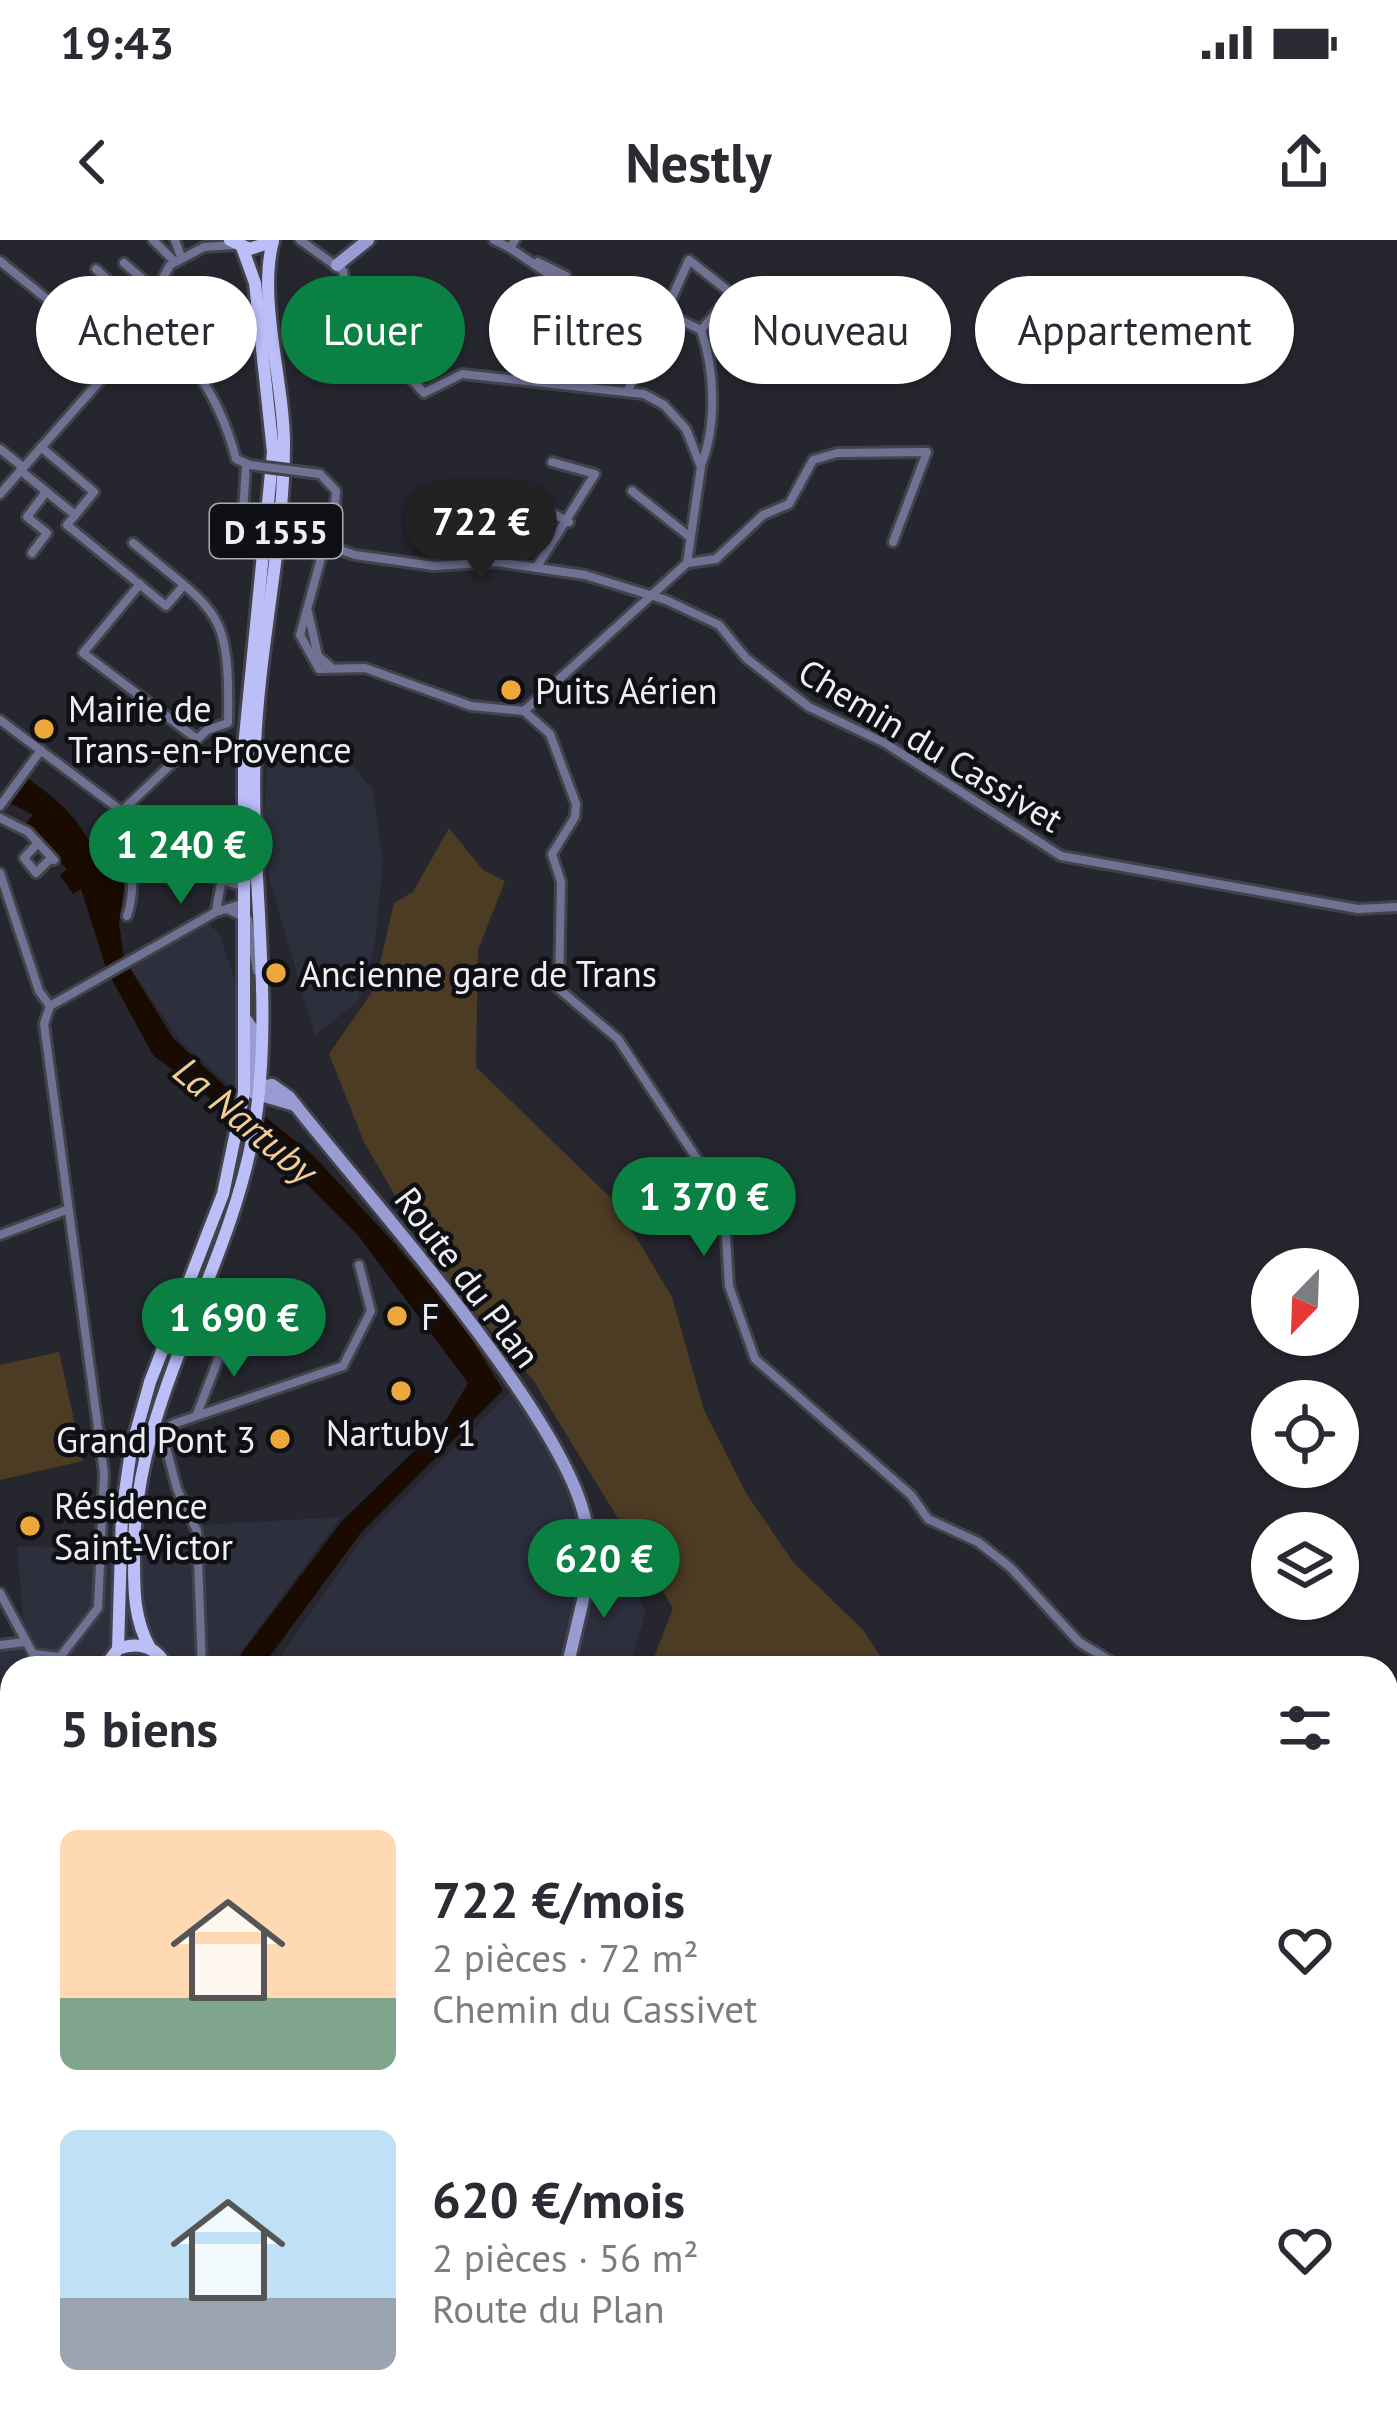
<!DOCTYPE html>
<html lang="fr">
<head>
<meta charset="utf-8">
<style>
	:root { --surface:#fff; --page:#f2f2f3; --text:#2b2b33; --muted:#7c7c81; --accent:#0b8043 }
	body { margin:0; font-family:"PT Sans",sans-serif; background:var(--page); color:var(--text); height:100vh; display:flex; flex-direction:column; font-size:45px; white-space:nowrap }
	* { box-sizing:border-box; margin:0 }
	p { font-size:39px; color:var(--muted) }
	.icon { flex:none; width:66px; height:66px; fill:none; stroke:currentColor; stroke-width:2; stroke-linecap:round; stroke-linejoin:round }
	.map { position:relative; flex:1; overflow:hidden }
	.details { position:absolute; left:0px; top:1416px; width:1398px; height:771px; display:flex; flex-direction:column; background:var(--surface); border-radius:36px 36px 0 0; box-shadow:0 3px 9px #0004 }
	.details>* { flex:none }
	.hud { position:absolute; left:36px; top:36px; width:1326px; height:108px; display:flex; gap:24px }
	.needle { width:78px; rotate:203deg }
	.tools { position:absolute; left:1251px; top:1008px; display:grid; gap:24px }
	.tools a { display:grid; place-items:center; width:108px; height:108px; border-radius:50%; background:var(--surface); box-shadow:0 3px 9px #0004; font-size:60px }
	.price { position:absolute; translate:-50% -102px; padding:0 27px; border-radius:42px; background:var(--accent); color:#fff; font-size:39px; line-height:78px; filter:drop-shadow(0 3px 6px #0008) }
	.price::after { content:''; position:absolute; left:50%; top:72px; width:36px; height:27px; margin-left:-18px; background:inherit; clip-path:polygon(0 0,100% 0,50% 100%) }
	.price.current { background:#222; color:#fff }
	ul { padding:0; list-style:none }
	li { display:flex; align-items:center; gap:36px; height:300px; padding:0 60px }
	li span { display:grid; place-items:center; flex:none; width:336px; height:240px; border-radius:18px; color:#555 }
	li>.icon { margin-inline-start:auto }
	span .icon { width:144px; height:144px; fill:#fffc; stroke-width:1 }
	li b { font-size:51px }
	h2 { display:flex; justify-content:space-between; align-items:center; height:144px; padding:0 60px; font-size:51px }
	.chip { padding:0 42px; border-radius:54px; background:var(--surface); box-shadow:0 3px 9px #0004; font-size:42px; line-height:108px }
	.chip.current { background:var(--accent); color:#fff }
	.status { display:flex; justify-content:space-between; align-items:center; height:84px; padding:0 60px; background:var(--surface); direction:ltr }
	.status svg { height:33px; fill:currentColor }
	header { display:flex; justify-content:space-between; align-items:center; height:156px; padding:0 60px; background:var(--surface); font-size:54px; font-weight:600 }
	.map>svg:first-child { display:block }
	.built { fill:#2e2f3d }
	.green { fill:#4d3c24 }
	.water { fill:#1a0b00 }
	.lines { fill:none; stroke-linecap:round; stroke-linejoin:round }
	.street-casing { stroke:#42424b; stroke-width:14 }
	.secondary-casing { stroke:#42424b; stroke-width:18 }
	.primary-casing { stroke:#42424b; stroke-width:18 }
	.street { stroke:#707294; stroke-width:8 }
	.secondary { stroke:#999cd2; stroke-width:12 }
	.primary { stroke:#bbbef7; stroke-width:12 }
	.street-bridge-casing { stroke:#42424b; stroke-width:14; stroke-linecap:butt }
	.street-bridge { stroke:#707294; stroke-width:8 }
	.poi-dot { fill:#eda83b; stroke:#0f1013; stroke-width:4.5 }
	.labels { text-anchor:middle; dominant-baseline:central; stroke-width:9; stroke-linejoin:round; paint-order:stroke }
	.shield { fill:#0f1013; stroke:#ababb0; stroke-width:3 }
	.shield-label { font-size:33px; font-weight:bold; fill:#eeeef4 }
	.poi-label { font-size:36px; fill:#eeeef4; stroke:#0f1013; text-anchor:start }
	.street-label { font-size:36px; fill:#eeeef4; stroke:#0f1013 }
	.water-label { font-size:39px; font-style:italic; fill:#f6cc94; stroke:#0f1013 }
</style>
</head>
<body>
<div class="status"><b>19:43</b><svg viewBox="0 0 49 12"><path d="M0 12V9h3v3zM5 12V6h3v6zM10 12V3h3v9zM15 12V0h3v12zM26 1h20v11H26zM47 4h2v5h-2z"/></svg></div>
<header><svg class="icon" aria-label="back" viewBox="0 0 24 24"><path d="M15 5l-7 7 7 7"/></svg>Nestly<svg class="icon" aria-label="share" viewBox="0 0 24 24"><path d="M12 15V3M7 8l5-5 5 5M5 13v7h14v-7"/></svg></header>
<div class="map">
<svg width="1397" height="2186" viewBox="0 0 1397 2186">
	<rect width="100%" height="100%" fill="#26262f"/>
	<g class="built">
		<polygon points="336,509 372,548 383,620 375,705 358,761 315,796 261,611 268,517"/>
		<polygon points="209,684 219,694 239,752 237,852 180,801 129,726"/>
		<polygon points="511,1152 583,1258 646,1371 629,1428 273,1428 359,1303"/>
		<polygon points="341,1277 229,1428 12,1428 12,1772 0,1774 0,1403 25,1398 17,1307 178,1308 201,1285"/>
		<polygon points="676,2175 836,2175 837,2186 679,2186"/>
	</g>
	<g class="green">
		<polygon points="449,588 483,630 505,641 478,710 476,827 615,962 672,1057 704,1170 746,1253 793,1322 864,1391 888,1428 650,1428 673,1368 533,1140 437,1028 364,902 329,814 374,749 394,663 413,652"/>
		<polygon points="59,1112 83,1221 0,1240 0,1125"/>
	</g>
	<g class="water">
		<path d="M26 537C41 548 58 560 70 574 92 598 96 625 125 639L119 683 124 718 106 728 81 649 73 654 60 635 67 629 25 584 33 575 8 562Z"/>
		<polygon points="129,727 173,798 237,857 234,877 153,815 111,738"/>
		<polygon points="264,876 313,915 392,1001 461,1082 503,1150 360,1294 262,1427 239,1422 241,1414 342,1281 447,1179 468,1143 357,994 261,899"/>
	</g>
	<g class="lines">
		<g class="street-casing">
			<g id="street">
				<polyline points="153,0 175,22"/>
				<polyline points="175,0 181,17"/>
				<polyline points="300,0 343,31 351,73 424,153 462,134 644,154 664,165 686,189 701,227 687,323 524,471 471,466 365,428 319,429 300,395 335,267 336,251 320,234"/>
				<polyline points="494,0 510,8 515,0"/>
				<polyline points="510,8 562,43 545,88"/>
				<polyline points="0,21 120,118"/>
				<polyline points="538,22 566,36"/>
				<polyline points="124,23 155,50"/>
				<path d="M96 29C162 92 212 126 236 219L250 225"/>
				<polyline points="660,84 689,20 732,54 701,90"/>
				<path d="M628 150 660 84 680 80 701 90C715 130 717 186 701 225"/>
				<polyline points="41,207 94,252 67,285 166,366 184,345"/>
				<polyline points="0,209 23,227"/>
				<polyline points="20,230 75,275"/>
				<polyline points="632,251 690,297"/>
				<polyline points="513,253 569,282"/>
				<polyline points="0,254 120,118 170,25 204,7 235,5"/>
				<polyline points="243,273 246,225"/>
				<polyline points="325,305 355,315 434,326 497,322 585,335 666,360 719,385 746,418 809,467 885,503 1061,616 1358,669 1397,667"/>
				<polyline points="32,313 47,293 27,277 46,252"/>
				<polyline points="687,323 716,319 763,275 789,264 813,220 837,213 927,212 893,302"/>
				<polyline points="536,328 595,234 552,222"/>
				<polyline points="140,344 83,413 197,499"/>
				<polyline points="308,372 318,416 331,427"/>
				<polyline points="524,471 550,494 576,564 575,577 552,614 561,642 559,749 618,799 699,922 725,981 729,1046 755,1119 911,1255 928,1279 978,1302 1011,1328 1079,1402 1122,1428"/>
				<polyline points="0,480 210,637 242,646 256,637"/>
				<polyline points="0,566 41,510"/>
				<path d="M123 570 207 490 228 483C230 367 219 375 133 303"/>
				<polyline points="0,578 28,592 54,620"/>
				<polyline points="38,603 24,618 36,633 51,618"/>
				<polyline points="0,633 39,751 50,766"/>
				<polyline points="229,670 248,679 257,731"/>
				<polyline points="216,671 221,643"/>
				<path d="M127 676C138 645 127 612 134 579"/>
				<polyline points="0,995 66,970"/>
				<polyline points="197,1174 230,1089"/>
				<polyline points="0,1353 33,1414 60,1417"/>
				<polyline points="0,1405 25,1402"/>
				<polyline points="62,1428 60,1417 98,1368 104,1233 44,784 50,766 216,672 242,664"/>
				<polyline points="202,1428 197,1291 177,1249 162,1192 173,1184 343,1126 371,1071 359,1025"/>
				<polyline points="1386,1539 1397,1554"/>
				<polyline points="0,1919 12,1918"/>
				<polyline points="206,2175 208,2186"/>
			</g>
		</g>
		<g class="secondary-casing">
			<g id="secondary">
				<polyline points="337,25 368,0"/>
				<polyline points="247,781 254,792 254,853 295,865"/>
				<path d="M250 848 272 845 289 857C356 944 583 1194 587 1294"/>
				<circle cx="580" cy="1295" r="8"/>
				<polyline points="567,1428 587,1343 587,1295"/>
				<polyline points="708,2175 711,2186"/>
			</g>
		</g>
		<g class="primary-casing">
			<g id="primary">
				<polyline points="230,0 250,9 273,1"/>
				<path d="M150 1408C134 1380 134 1351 134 1320 131 1165 226 1042 253 895 276 768 249 634 255 506 259 406 283 308 284 208 285 145 257 60 273 1"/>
				<polyline points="118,1409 122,1273 131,1210 150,1142 223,954 244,853 244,507 273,212 255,43 242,7"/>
				<path d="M104 1428 118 1409C139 1401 158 1407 167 1428"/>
				<polyline points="224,2175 225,2186"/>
				<polyline points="239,2175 241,2186"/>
			</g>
		</g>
		<use href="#street" class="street"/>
		<use href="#secondary" class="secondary"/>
		<use href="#primary" class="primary"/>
		<g class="street-bridge-casing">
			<polyline id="street-bridge" points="250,225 320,234"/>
		</g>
		<use href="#street-bridge" class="street-bridge"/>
	</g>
	<g class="poi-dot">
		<circle cx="511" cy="450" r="12"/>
		<circle cx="44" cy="489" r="12"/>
		<circle cx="276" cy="733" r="12"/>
		<circle cx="397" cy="1076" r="12"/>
		<circle cx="401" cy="1151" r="12"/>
		<circle cx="280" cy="1199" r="12"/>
		<circle cx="30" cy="1286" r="12"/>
	</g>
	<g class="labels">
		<rect class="shield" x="210" y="264" width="132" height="54" rx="9"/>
		<g class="shield-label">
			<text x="276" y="291">D 1555</text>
		</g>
		<g class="poi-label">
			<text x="535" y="450">Puits Aérien</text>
			<text x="68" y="468">Mairie de<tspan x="68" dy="41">Trans-en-Provence</tspan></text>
			<text x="300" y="733">Ancienne gare de Trans</text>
			<text x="421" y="1076">F</text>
			<text x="401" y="1192" text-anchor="middle">Nartuby 1</text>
			<text x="256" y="1199" text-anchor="end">Grand Pont 3</text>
			<text x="54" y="1265">Résidence<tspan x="54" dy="41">Saint-Victor</tspan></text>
		</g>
		<g class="street-label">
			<text transform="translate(931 505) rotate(31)">Chemin du Cassivet</text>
			<text transform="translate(468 1037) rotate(53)">Route du Plan</text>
		</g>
		<g class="water-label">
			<text transform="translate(246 880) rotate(40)">La Nartuby</text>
		</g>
	</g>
</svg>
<div class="tools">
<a><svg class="needle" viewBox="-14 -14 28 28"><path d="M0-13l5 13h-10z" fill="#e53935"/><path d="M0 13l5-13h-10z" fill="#7c7c81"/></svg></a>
<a><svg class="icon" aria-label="locate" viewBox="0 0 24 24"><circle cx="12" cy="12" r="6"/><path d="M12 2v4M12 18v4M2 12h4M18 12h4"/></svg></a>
<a><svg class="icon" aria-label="layers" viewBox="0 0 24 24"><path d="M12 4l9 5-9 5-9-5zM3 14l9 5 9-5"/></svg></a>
</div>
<b class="price current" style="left:481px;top:344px">722 €</b>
<b class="price" style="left:181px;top:667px">1 240 €</b>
<b class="price" style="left:704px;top:1019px">1 370 €</b>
<b class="price" style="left:234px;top:1140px">1 690 €</b>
<b class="price" style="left:604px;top:1381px">620 €</b>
<div class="hud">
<a class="chip">Acheter</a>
<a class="chip current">Louer</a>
<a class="chip">Filtres</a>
<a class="chip">Nouveau</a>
<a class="chip">Appartement</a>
</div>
<section class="details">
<h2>5 biens<svg class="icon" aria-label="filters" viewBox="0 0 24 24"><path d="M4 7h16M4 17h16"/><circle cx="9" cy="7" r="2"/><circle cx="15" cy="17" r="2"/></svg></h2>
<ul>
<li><span style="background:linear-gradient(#ffd9b3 70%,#7fa58c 0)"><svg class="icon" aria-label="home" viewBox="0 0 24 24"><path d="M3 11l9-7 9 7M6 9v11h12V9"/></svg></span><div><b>722 €/mois</b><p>2 pièces · 72 m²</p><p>Chemin du Cassivet</p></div><svg class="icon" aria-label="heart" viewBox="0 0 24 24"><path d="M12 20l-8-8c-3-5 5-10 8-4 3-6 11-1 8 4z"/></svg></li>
<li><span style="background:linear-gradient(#bfe0f5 70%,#9aa5b1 0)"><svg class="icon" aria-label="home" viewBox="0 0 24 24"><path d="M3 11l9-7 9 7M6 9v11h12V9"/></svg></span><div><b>620 €/mois</b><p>2 pièces · 56 m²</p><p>Route du Plan</p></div><svg class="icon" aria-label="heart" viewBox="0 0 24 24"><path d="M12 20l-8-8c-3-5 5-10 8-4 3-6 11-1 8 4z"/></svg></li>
</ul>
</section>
</div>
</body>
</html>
